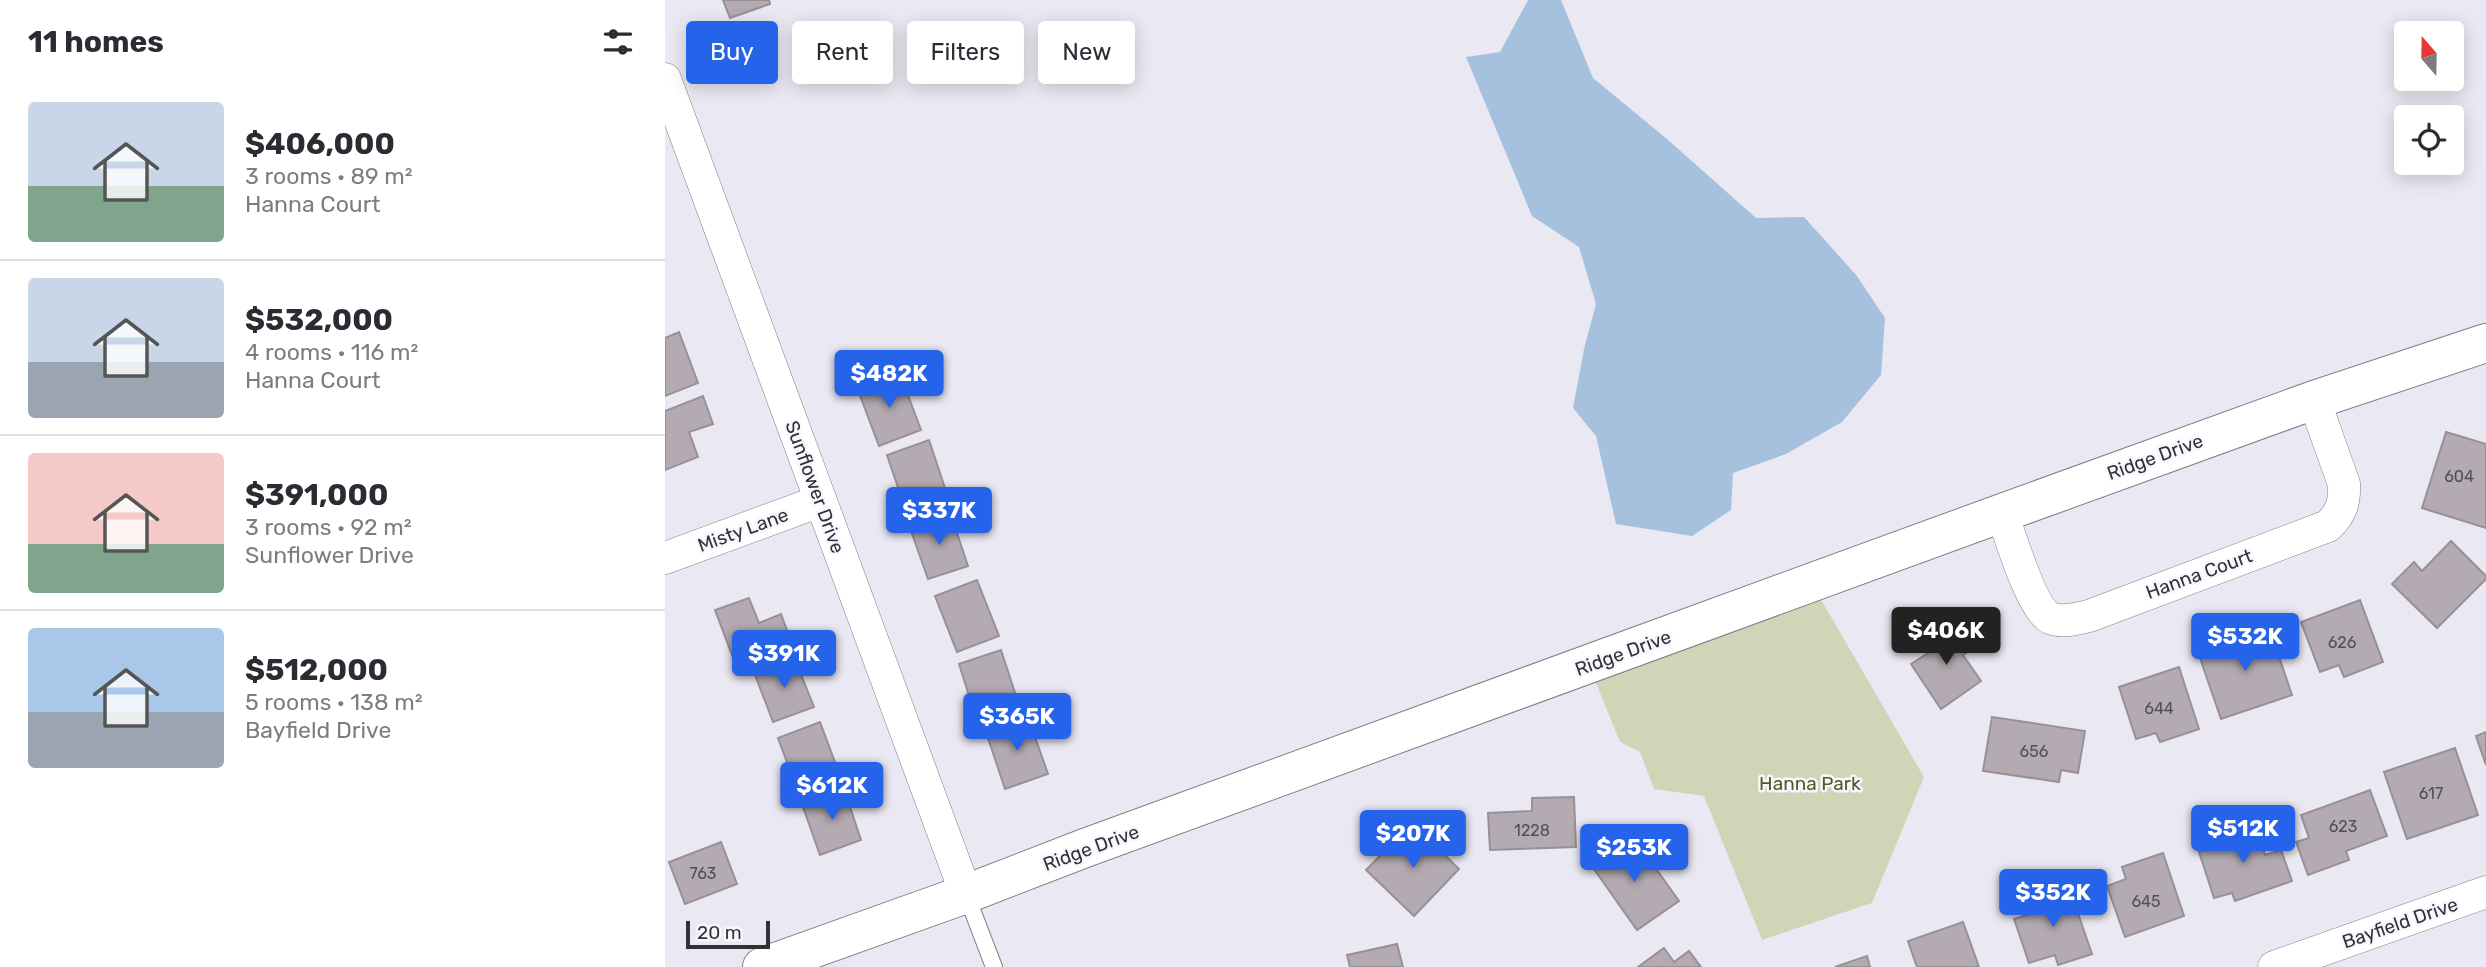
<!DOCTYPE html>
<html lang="en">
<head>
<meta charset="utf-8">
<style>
	:root { --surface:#fff; --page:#f7f7f7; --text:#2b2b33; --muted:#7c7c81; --line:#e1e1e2; --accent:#2563eb }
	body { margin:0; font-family:Rubik,sans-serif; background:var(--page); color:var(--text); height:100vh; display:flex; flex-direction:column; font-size:26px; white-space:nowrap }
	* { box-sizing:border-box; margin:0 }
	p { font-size:23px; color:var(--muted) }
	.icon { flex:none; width:38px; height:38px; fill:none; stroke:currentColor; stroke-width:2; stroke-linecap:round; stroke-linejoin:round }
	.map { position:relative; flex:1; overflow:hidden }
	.details { display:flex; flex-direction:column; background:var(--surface); width:665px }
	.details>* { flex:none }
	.guide { position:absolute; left:21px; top:21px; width:665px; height:63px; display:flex; gap:14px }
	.needle { width:46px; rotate:340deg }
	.controls { position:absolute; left:1729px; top:21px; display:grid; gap:14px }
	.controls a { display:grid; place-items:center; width:70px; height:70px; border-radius:7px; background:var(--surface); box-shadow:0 4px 18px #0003; font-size:35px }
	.scale { position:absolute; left:21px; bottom:18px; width:84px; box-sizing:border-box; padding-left:7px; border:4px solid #323236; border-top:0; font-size:19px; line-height:24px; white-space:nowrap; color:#323236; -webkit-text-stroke:5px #f7f7ff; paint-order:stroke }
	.price { position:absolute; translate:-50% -60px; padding:0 16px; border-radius:7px; background:var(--accent); color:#fff; font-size:23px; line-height:46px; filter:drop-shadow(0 2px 4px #0008) }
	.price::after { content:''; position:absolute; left:50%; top:42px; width:21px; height:16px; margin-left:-10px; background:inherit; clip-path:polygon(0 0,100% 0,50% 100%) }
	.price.on { background:#222; color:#fff }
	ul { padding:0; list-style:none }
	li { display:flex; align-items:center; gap:21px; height:175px; padding:0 28px }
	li+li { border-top:2px solid var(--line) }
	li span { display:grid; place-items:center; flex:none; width:196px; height:140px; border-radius:7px; color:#555 }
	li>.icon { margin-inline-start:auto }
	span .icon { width:84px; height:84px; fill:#fffc; stroke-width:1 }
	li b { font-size:30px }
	h2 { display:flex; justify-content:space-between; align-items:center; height:84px; padding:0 28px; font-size:30px }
	.chip { padding:0 24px; border-radius:7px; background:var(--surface); box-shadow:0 4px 18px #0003; font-size:24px; line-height:63px }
	.chip.on { background:var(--accent); color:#fff }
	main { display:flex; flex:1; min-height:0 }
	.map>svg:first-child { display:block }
	.green { fill:#d1d5b7 }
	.water { fill:#a6c1dd }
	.building { fill:#b3abb1; stroke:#999096; stroke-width:2 }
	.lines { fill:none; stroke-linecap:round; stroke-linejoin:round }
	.lane-casing { stroke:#807f88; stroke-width:18 }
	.street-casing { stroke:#807f88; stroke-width:33 }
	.secondary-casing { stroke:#807f88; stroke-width:40 }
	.lane { stroke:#fff; stroke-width:16 }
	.street { stroke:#fff; stroke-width:32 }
	.secondary { stroke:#fff; stroke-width:38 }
	.labels { text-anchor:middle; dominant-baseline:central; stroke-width:5; stroke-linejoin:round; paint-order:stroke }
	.number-label { font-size:16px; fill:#525055 }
	.street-label { font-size:19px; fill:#323236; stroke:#f7f7ff }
	.park-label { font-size:19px; fill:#555920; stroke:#f7f7ff }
</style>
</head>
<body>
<main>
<section class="details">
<h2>11 homes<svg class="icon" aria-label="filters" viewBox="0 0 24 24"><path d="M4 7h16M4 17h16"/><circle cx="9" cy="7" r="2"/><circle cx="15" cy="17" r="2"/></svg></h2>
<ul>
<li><span style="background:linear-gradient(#c9d6e8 60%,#7fa58c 0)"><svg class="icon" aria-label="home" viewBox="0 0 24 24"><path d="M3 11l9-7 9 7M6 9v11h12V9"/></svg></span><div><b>$406,000</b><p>3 rooms · 89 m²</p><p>Hanna Court</p></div></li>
<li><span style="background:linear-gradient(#c9d6e8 60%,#9aa5b1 0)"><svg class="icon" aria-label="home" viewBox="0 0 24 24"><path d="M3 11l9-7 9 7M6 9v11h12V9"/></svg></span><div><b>$532,000</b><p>4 rooms · 116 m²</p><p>Hanna Court</p></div></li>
<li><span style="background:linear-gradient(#f6c9c9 65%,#7fa58c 0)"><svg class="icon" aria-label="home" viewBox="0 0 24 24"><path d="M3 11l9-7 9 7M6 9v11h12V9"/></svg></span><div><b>$391,000</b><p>3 rooms · 92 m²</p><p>Sunflower Drive</p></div></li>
<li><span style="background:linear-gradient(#a9c7e8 60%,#9aa5b1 0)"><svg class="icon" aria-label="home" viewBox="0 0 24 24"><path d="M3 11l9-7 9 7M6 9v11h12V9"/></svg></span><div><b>$512,000</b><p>5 rooms · 138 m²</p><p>Bayfield Drive</p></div></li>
</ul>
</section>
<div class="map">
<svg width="1821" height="967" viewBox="0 0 1821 967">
	<rect width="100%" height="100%" fill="#eae9f3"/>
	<polygon class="green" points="1154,596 1259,777 1207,903 1097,940 1039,796 989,789 975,752 955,742 929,678"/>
	<polygon class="water" points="863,0 896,0 928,78 1002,139 1091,218 1139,217 1192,276 1220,318 1216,375 1177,422 1121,454 1068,473 1066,510 1027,536 951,524 931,436 908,408 919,349 931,304 914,247 867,216 801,57 835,52"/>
	<g class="building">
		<polygon points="58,0 104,0 105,4 65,18"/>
		<polygon points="14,332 33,383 0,396 0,338"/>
		<polygon points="235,374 256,430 214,446 193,390"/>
		<polygon points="38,396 48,424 24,432 33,457 0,470 0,411"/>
		<polygon points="1781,432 1821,444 1821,528 1757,508"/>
		<polygon points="264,440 283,497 241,511 222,455"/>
		<polygon points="286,515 303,566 263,579 245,528"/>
		<polygon points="1786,541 1821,576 1821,579 1772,628 1727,584 1749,562 1757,571"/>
		<polygon points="312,580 334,636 292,652 270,596"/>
		<polygon points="84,598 94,623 116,614 126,641 70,663 50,610"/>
		<polygon points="1695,600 1718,662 1679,677 1674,665 1655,672 1636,622"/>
		<polygon points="1286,623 1305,650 1298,655 1316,681 1276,709 1246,664 1263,653 1257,643"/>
		<polygon points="1604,627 1627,695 1556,719 1533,652"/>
		<polygon points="336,650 355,708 312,721 294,664"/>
		<polygon points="129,657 149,707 108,722 89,672"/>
		<polygon points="1514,667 1534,729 1495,742 1491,733 1471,739 1454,687"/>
		<polygon points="363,717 383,774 340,789 321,732"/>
		<polygon points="1327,717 1420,731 1413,773 1396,770 1394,782 1318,771"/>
		<polygon points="155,722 174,773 132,789 113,738"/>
		<polygon points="1821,732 1821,765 1811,736"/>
		<polygon points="1790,748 1813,815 1742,839 1719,772"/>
		<polygon points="179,789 196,840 155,855 137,804"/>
		<polygon points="1705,790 1722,836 1681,851 1684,860 1643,875 1631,842 1644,838 1636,815"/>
		<polygon points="909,797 911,847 825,850 823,813 867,811 867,798"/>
		<polygon points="1589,822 1600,855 1616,850 1627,881 1570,901 1567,893 1549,898 1534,852 1553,846 1549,835"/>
		<polygon points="747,823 794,869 749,916 701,870"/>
		<polygon points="56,842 72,884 20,904 4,862"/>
		<polygon points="952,843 960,856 975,846 1014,901 972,930 924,862"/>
		<polygon points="1498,853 1519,916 1460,937 1442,886 1461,879 1457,867"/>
		<polygon points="1404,887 1427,954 1393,965 1390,955 1364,963 1349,919 1368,913 1364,901"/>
		<polygon points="1298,922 1314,967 1252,967 1243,941"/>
		<polygon points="732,944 738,967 685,967 682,955"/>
		<polygon points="999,948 1009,962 1024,951 1036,967 973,967"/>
		<polygon points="1202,956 1205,967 1170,967"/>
	</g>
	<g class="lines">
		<g class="lane-casing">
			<polyline id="lane" points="301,894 329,967"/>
		</g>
		<g class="street-casing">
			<g id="street">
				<polyline points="0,79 301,894"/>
				<path d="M1337 513C1345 535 1366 608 1385 618 1397 623 1412 619 1424 616L1663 526C1676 514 1680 502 1679 484L1649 400"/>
				<polyline points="0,558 155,501"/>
				<polyline points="1609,967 1821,892"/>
			</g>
		</g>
		<g class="secondary-casing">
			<polyline id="secondary" points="97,967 301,894 420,848 1337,513 1649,400 1821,343"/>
		</g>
		<use href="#lane" class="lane"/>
		<use href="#street" class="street"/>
		<use href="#secondary" class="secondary"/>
	</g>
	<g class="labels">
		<g class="number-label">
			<text x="1794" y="476">604</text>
			<text x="1677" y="642">626</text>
			<text x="1494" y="708">644</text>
			<text x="1369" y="751">656</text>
			<text x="1766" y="793">617</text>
			<text x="1678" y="826">623</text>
			<text x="867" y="830">1228</text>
			<text x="38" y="873">763</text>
			<text x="1481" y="901">645</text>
		</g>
		<g class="street-label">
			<text transform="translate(1490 457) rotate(-20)">Ridge Drive</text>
			<text transform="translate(150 487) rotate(70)">Sunflower Drive</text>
			<text transform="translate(78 530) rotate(-20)">Misty Lane</text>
			<text transform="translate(1534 574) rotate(-20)">Hanna Court</text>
			<text transform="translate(958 653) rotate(-20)">Ridge Drive</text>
			<text transform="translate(426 848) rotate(-20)">Ridge Drive</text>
			<text transform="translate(1735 923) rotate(-19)">Bayfield Drive</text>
		</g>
		<g class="park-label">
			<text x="1145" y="783">Hanna Park</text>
		</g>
	</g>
</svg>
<div class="controls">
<a><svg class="needle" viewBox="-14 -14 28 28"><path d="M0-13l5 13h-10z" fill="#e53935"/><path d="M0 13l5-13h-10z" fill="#7c7c81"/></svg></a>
<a><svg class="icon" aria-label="locate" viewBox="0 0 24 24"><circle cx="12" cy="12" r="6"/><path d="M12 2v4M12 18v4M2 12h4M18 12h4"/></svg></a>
</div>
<div class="scale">20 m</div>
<b class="price" style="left:224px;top:410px">$482K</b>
<b class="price" style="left:274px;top:547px">$337K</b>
<b class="price on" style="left:1281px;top:667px">$406K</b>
<b class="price" style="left:1580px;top:673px">$532K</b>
<b class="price" style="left:119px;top:690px">$391K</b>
<b class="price" style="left:352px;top:753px">$365K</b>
<b class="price" style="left:167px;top:822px">$612K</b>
<b class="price" style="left:1578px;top:865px">$512K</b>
<b class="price" style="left:748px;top:870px">$207K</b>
<b class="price" style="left:969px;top:884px">$253K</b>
<b class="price" style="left:1388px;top:929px">$352K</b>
<div class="guide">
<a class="chip on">Buy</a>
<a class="chip">Rent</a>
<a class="chip">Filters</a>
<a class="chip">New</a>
</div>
</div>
</main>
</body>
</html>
